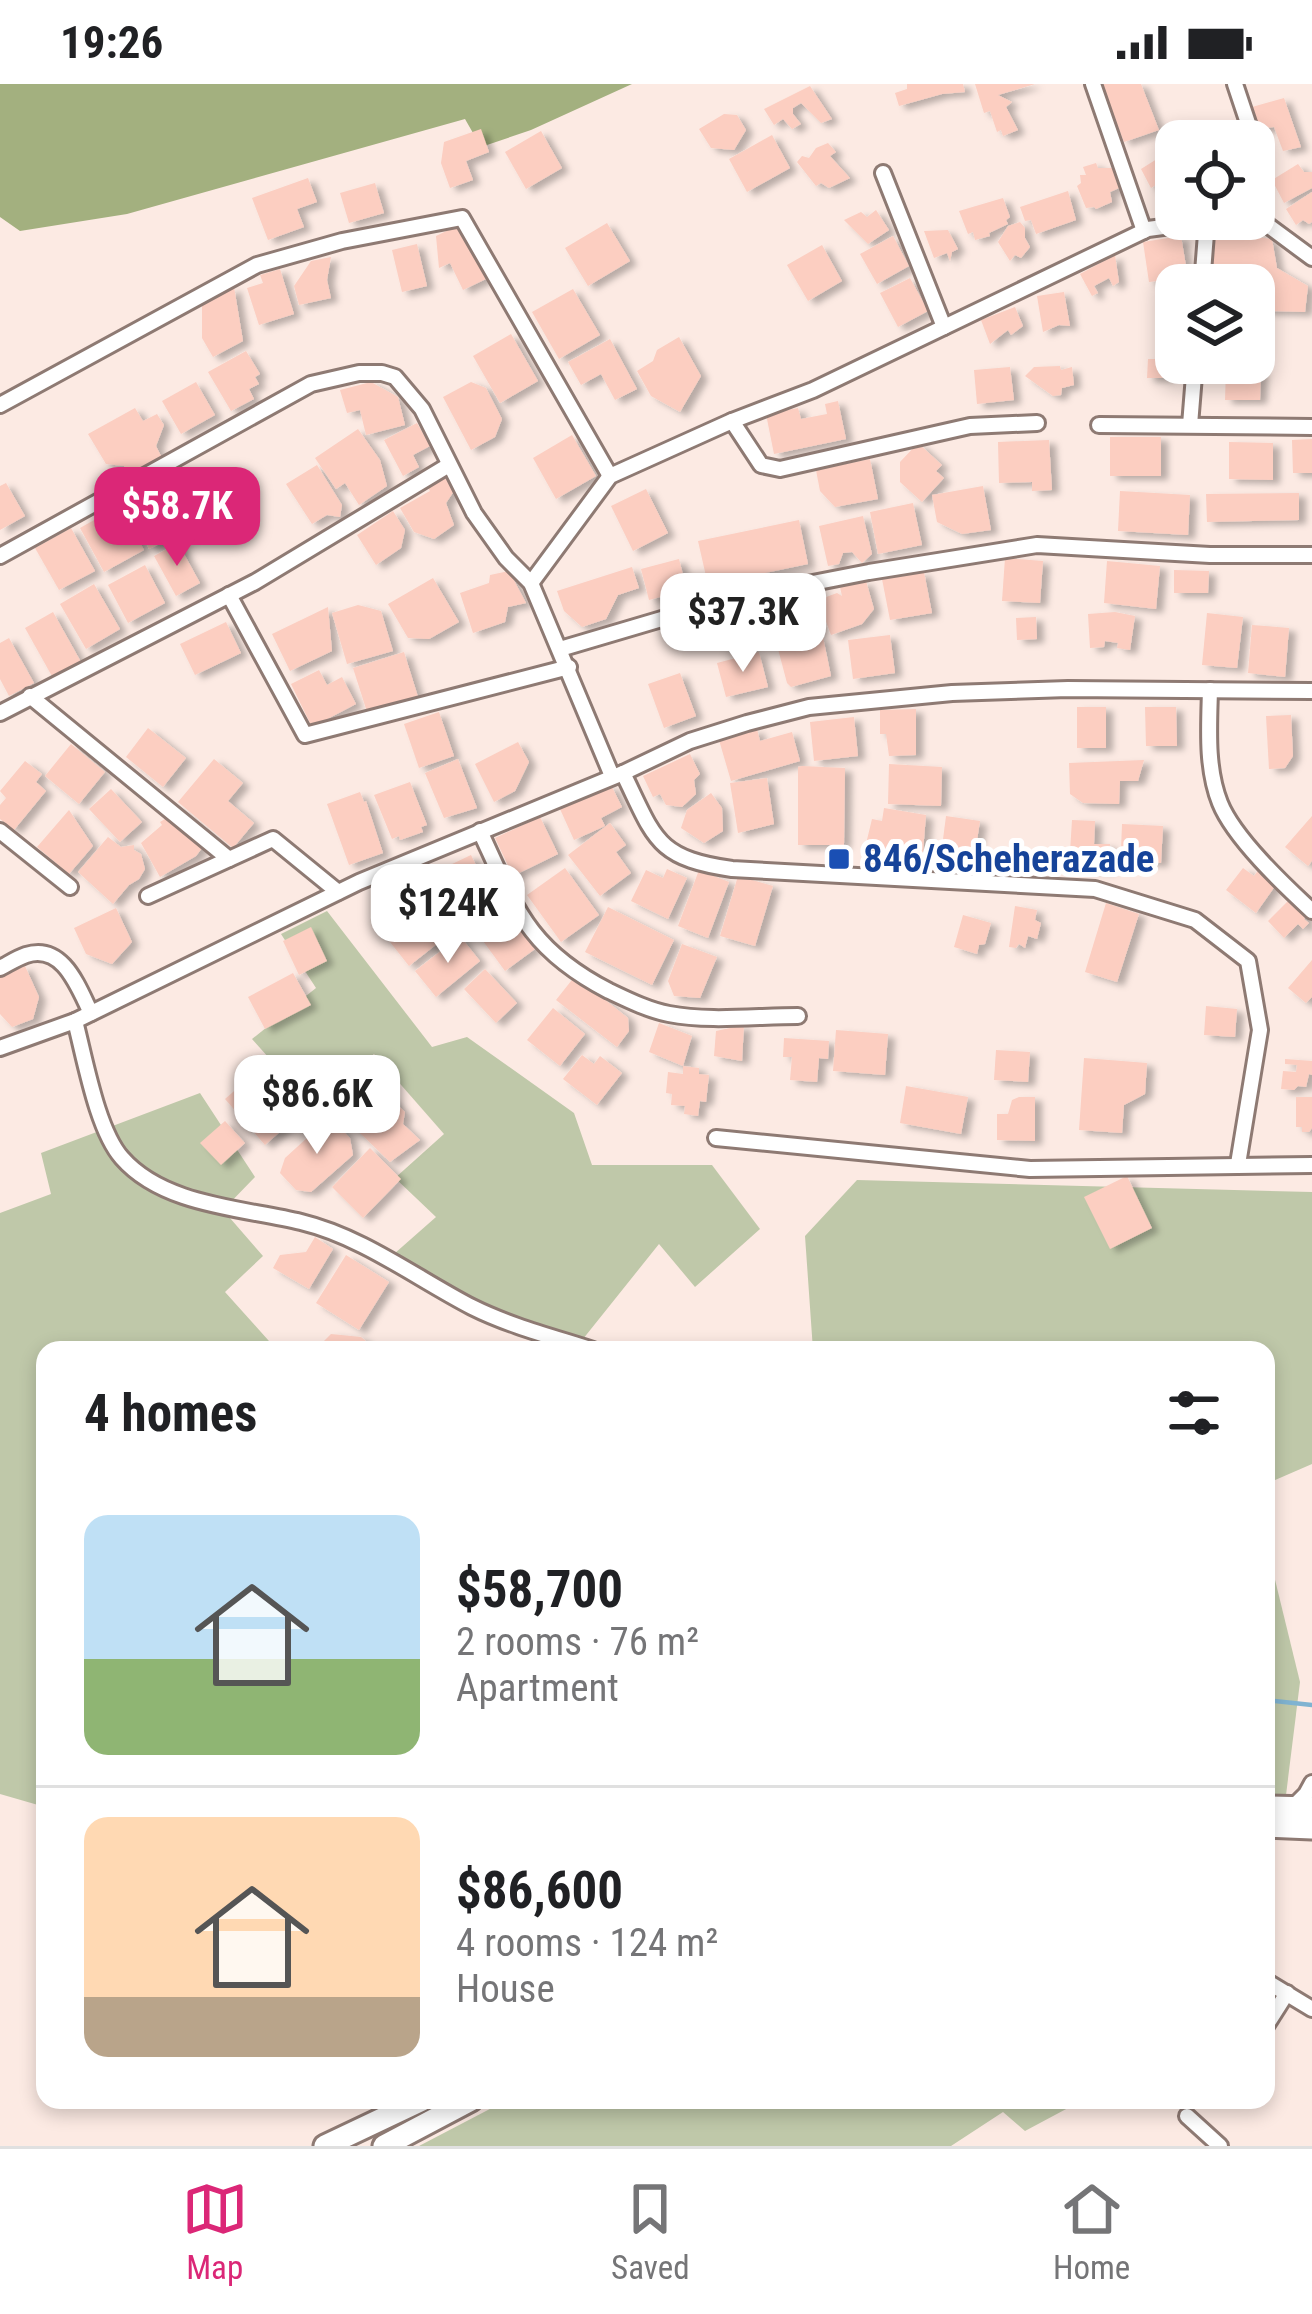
<!DOCTYPE html>
<html lang="en">
<head>
<meta charset="utf-8">
<style>
	:root { --surface:#fff; --page:#f6f6f6; --text:#202124; --muted:#757577; --line:#e0e0e0; --accent:#db2777 }
	body { margin:0; font-family:"Roboto Condensed",sans-serif; background:var(--page); color:var(--text); height:100vh; display:flex; flex-direction:column; font-size:45px; white-space:nowrap }
	* { box-sizing:border-box; margin:0 }
	p { font-size:39px; color:var(--muted) }
	.icon { flex:none; width:66px; height:66px; fill:none; stroke:currentColor; stroke-width:2; stroke-linecap:round; stroke-linejoin:round }
	.map { position:relative; flex:1; overflow:hidden }
	.panel { position:absolute; left:36px; top:1257px; width:1239px; height:768px; display:flex; flex-direction:column; background:var(--surface); border-radius:24px; box-shadow:0 6px 18px #0003 }
	.panel>* { flex:none }
	.buttons { position:absolute; left:1155px; top:36px; display:grid; gap:24px }
	.buttons a { display:grid; place-items:center; width:120px; height:120px; border-radius:24px; background:var(--surface); box-shadow:0 6px 18px #0003; font-size:60px }
	.price { position:absolute; translate:-50% -102px; padding:0 27px; border-radius:24px; background:#fff; color:#222; font-size:39px; line-height:78px; filter:drop-shadow(0 3px 6px #0008) }
	.price::after { content:''; position:absolute; left:50%; top:72px; width:36px; height:27px; margin-left:-18px; background:inherit; clip-path:polygon(0 0,100% 0,50% 100%) }
	.price.selected { background:var(--accent); color:#fff }
	ul { padding:0; list-style:none }
	li { display:flex; align-items:center; gap:36px; height:300px; padding:0 48px }
	li+li { border-top:3px solid var(--line) }
	li span { display:grid; place-items:center; flex:none; width:336px; height:240px; border-radius:24px; color:#555 }
	li>.icon { margin-inline-start:auto }
	span .icon { width:144px; height:144px; fill:#fffc; stroke-width:1 }
	li b { font-size:51px }
	h2 { display:flex; justify-content:space-between; align-items:center; height:144px; padding:0 48px; font-size:51px }
	.status { display:flex; justify-content:space-between; align-items:center; height:84px; padding:0 60px; background:var(--surface); direction:ltr }
	.status svg { height:33px; fill:currentColor }
	.tabs { display:flex; justify-content:space-around; align-items:center; height:168px; border-top:3px solid var(--line); background:var(--surface); font-size:33px; color:var(--muted) }
	.tabs a { display:grid; justify-items:center; gap:6px }
	.tabs .selected { color:var(--accent) }
	.map>svg:first-child { display:block }
	.green { fill:#bfc8a9 }
	.forest { fill:#a3b07f }
	.lines { fill:none; stroke-linecap:round; stroke-linejoin:round }
	.stream { stroke:#80b3d1; stroke-width:4.5 }
	.building { fill:#fccec1; filter:url(#shadow) }
	.minor-casing { stroke:#8e7a73; stroke-width:20 }
	.secondary-casing { stroke:#8e7a73; stroke-width:27 }
	.minor { stroke:#fff; stroke-width:14 }
	.secondary { stroke:#fff; stroke-width:21 }
	.transit-dot { fill:#1a4fb4; stroke:#fff; stroke-width:4.5 }
	.labels { text-anchor:middle; dominant-baseline:central; stroke-width:10; stroke-linejoin:round; paint-order:stroke }
	.transit-label { font-size:39px; font-weight:bold; fill:#164399; stroke:#fff; text-anchor:start }
</style>
</head>
<body>
<div class="status"><b>19:26</b><svg viewBox="0 0 49 12"><path d="M0 12V9h3v3zM5 12V6h3v6zM10 12V3h3v9zM15 12V0h3v12zM26 1h20v11H26zM47 4h2v5h-2z"/></svg></div>
<div class="map">
<svg width="1312" height="2062" viewBox="0 0 1312 2062">
	<defs>
		<filter id="shadow"><feDropShadow dx="7" dy="4" stdDeviation="3" flood-color="#0004"/></filter>
	</defs>
	<rect width="100%" height="100%" fill="#fceae3"/>
	<g class="green">
		<polygon points="327,827 432,963 467,953 574,1029 592,1081 712,1081 760,1145 695,1203 659,1160 583,1255 550,1248 386,1177 436,1133 395,1094 444,1050 374,970 311,1021 252,955 316,904 281,850"/>
		<polygon points="200,1009 255,1093 223,1126 263,1172 225,1208 277,1266 45,1266 45,1723 0,1710 0,1129 51,1110 41,1069"/>
		<polygon points="857,1096 1312,1108 1312,1380 1266,1400 1266,1266 813,1266 805,1152"/>
		<polygon points="1266,1459 1300,1598 1286,1711 1266,1711"/>
		<polygon points="507,2016 1083,2016 1025,2047 1003,2028 951,2062 419,2062"/>
	</g>
	<polygon class="forest" points="0,0 632,0 531,46 481,63 465,35 127,130 20,147 0,133"/>
	<g class="lines">
		<polyline class="stream" points="1266,1616 1312,1621"/>
	</g>
	<g class="building">
		<polygon points="907,0 963,0 965,8 942,10 899,22 895,9 907,5"/>
		<polygon points="975,0 1035,0 998,11 1012,18 1006,23 1018,46 1003,52 1001,46 997,48 990,27 984,29"/>
		<polygon points="1101,0 1141,0 1159,46 1124,58"/>
		<polygon points="810,2 832,35 821,39 801,19 793,24 793,30 801,40 792,45 783,35 774,41 764,25"/>
		<polygon points="1284,14 1301,63 1283,67 1274,43 1245,47 1238,27"/>
		<polygon points="724,30 737,31 746,46 734,66 711,64 699,45"/>
		<polygon points="481,45 489,68 466,77 473,96 450,104 441,79 444,58"/>
		<polygon points="541,47 562,84 526,105 505,68"/>
		<polygon points="772,51 790,84 747,108 729,75"/>
		<polygon points="828,59 836,68 830,72 850,94 829,104 821,99 816,102 797,78 802,72 809,74 816,64"/>
		<polygon points="1176,63 1176,95 1162,104 1159,99 1151,104 1141,85"/>
		<polygon points="1096,79 1098,84 1113,84 1119,104 1110,108 1112,118 1096,125 1094,123 1086,124 1077,102 1081,99 1080,91 1086,91 1083,83"/>
		<polygon points="1298,80 1304,88 1312,88 1312,104 1284,119 1272,96"/>
		<polygon points="308,94 317,118 297,125 304,143 268,156 252,114"/>
		<polygon points="375,99 384,129 349,139 340,109"/>
		<polygon points="1068,107 1076,136 1036,150 1031,136 1025,137 1020,123"/>
		<polygon points="1312,108 1312,138 1309,140 1303,136 1296,141 1286,125"/>
		<polygon points="1003,114 1010,133 1006,136 1008,140 989,149 990,152 975,156 973,148 968,150 959,127"/>
		<polygon points="876,126 889,146 868,160 844,136 861,128 867,133"/>
		<polygon points="1020,138 1025,144 1025,154 1030,163 1021,174 1015,171 1010,177 998,158 1008,142"/>
		<polygon points="607,139 630,177 588,202 565,164"/>
		<polygon points="1254,139 1257,153 1272,155 1277,184 1308,202 1305,228 1270,227 1254,224 1254,201 1217,201 1222,185 1208,183 1215,148 1221,148"/>
		<polygon points="461,140 488,194 463,206 450,179 439,184 436,152"/>
		<polygon points="948,146 958,165 952,168 950,177 947,169 934,174 924,147"/>
		<polygon points="893,152 909,182 877,200 860,170"/>
		<polygon points="1181,152 1186,182 1179,197 1173,203 1165,196 1149,198 1143,158"/>
		<polygon points="417,160 427,202 402,208 392,166"/>
		<polygon points="822,161 842,197 808,217 787,181"/>
		<polygon points="1115,171 1119,198 1113,202 1109,194 1094,202 1098,209 1092,212 1080,190"/>
		<polygon points="331,173 327,196 331,214 299,221 294,202 311,177"/>
		<polygon points="280,185 294,230 259,241 247,204 263,199 260,191"/>
		<polygon points="910,194 928,227 898,243 880,209"/>
		<polygon points="234,203 243,257 213,273 202,254 202,221"/>
		<polygon points="573,205 600,251 559,275 532,228"/>
		<polygon points="1064,208 1070,242 1059,241 1043,248 1037,212"/>
		<polygon points="1015,223 1023,242 1011,251 1008,246 990,260 981,236"/>
		<polygon points="511,250 538,297 500,319 473,272"/>
		<polygon points="679,253 701,292 680,328 651,312 637,287 653,277 657,266"/>
		<polygon points="610,255 637,305 615,316 601,290 581,301 568,278"/>
		<polygon points="246,267 260,290 255,293 259,300 249,305 254,315 231,327 208,288"/>
		<polygon points="1148,275 1168,275 1168,294 1147,294"/>
		<polygon points="1060,282 1061,286 1072,283 1074,301 1062,304 1061,311 1053,312 1025,292 1034,283"/>
		<polygon points="1010,283 1014,316 977,320 974,286"/>
		<polygon points="1226,284 1261,285 1260,316 1225,316"/>
		<polygon points="196,298 215,331 181,350 162,317"/>
		<polygon points="371,298 398,313 405,341 366,351 360,326 347,329 340,306"/>
		<polygon points="471,298 486,304 502,335 495,353 471,366 443,313"/>
		<polygon points="838,317 846,355 774,370 766,330 798,324 801,335 827,330 825,320"/>
		<polygon points="135,324 143,337 157,330 164,341 156,362 162,374 129,392 124,382 106,380 88,350"/>
		<polygon points="417,339 430,362 413,371 419,383 403,392 384,356"/>
		<polygon points="358,345 380,376 387,402 359,421 345,399 336,405 315,374"/>
		<polygon points="572,351 596,392 556,415 533,374"/>
		<rect x="1110" y="353" width="51" height="39"/>
		<polygon points="1312,355 1312,389 1293,389 1292,356"/>
		<polygon points="1049,356 1052,406 1032,407 1032,398 999,399 998,358"/>
		<polygon points="1229,358 1273,359 1273,396 1229,395"/>
		<polygon points="918,359 942,381 936,387 944,394 922,418 900,398 900,378"/>
		<polygon points="870,375 878,415 835,423 820,407 816,386"/>
		<polygon points="317,381 342,421 340,433 327,431 312,440 286,400"/>
		<polygon points="444,390 454,407 446,419 454,441 434,455 414,448 400,424 430,407 426,400"/>
		<polygon points="6,399 25,432 0,446 0,402"/>
		<polygon points="983,402 991,446 962,450 937,438 932,411"/>
		<polygon points="646,405 668,449 633,467 611,422"/>
		<polygon points="151,406 174,453 149,465 126,418"/>
		<polygon points="1120,407 1190,411 1188,451 1118,447"/>
		<polygon points="1299,409 1299,436 1207,438 1206,410"/>
		<polygon points="913,419 922,461 878,470 870,428"/>
		<polygon points="119,422 144,466 104,488 80,444"/>
		<polygon points="393,427 405,446 401,464 376,481 357,451"/>
		<polygon points="863,432 872,470 862,479 852,468 843,469 839,480 828,482 819,442"/>
		<polygon points="799,436 808,480 708,501 698,457"/>
		<polygon points="71,444 95,487 59,506 35,464"/>
		<polygon points="178,459 200,499 176,512 154,472"/>
		<polygon points="1005,474 1043,477 1040,519 1002,517"/>
		<polygon points="679,475 687,506 649,516 641,485"/>
		<polygon points="1107,477 1160,482 1156,525 1104,519"/>
		<polygon points="145,481 165,519 128,539 108,501"/>
		<polygon points="632,483 639,504 618,511 606,535 582,543 564,527 557,507"/>
		<polygon points="1174,486 1209,487 1208,509 1174,509"/>
		<polygon points="509,487 526,519 508,523 505,538 473,549 460,509 489,499 490,491"/>
		<polygon points="924,488 932,529 890,536 882,495"/>
		<polygon points="433,494 459,538 429,555 408,554 388,520"/>
		<polygon points="866,497 874,525 862,540 831,551 818,516 837,509 842,512 840,503"/>
		<polygon points="94,500 120,545 86,565 60,520"/>
		<polygon points="810,513 819,547 772,558 763,524"/>
		<polygon points="358,521 381,527 393,567 347,580 332,529"/>
		<polygon points="328,523 332,567 290,587 272,550"/>
		<polygon points="53,528 81,578 53,594 25,544"/>
		<polygon points="1115,528 1135,532 1130,566 1117,564 1118,559 1105,557 1104,563 1090,564 1088,530"/>
		<polygon points="1207,529 1243,533 1237,584 1202,581"/>
		<polygon points="1036,533 1037,555 1017,556 1016,534"/>
		<polygon points="226,538 241,569 195,591 180,560"/>
		<polygon points="1252,541 1289,544 1285,593 1248,589"/>
		<polygon points="890,551 895,589 853,595 848,556"/>
		<polygon points="823,553 831,592 791,603 787,599 778,565"/>
		<polygon points="9,554 34,599 9,612 0,595 0,559"/>
		<polygon points="404,568 419,616 368,631 353,584"/>
		<polygon points="759,568 768,603 726,613 717,579"/>
		<polygon points="319,586 327,601 342,593 356,620 312,643 291,600"/>
		<polygon points="680,589 696,632 664,644 648,600"/>
		<rect x="1077" y="623" width="29" height="41"/>
		<polygon points="1145,623 1176,623 1177,662 1146,662"/>
		<polygon points="916,625 916,671 889,672 886,650 880,650 880,626"/>
		<polygon points="439,628 454,672 419,684 404,640"/>
		<polygon points="1291,631 1293,672 1285,684 1269,685 1266,632"/>
		<polygon points="854,633 858,672 814,677 810,638"/>
		<polygon points="148,644 186,674 163,703 126,673"/>
		<polygon points="757,645 760,657 792,648 800,677 731,697 719,656"/>
		<polygon points="518,658 529,678 515,707 494,718 475,680"/>
		<polygon points="71,660 105,688 79,720 45,692"/>
		<polygon points="690,670 700,690 694,696 696,710 682,723 666,721 660,710 653,713 643,692"/>
		<polygon points="214,675 243,699 228,717 254,739 233,764 178,718"/>
		<polygon points="458,675 477,724 444,734 425,689"/>
		<polygon points="1144,676 1138,697 1120,697 1119,720 1083,719 1070,710 1069,679"/>
		<polygon points="25,677 42,690 36,698 46,707 14,746 0,735 0,721 6,714 0,707"/>
		<polygon points="889,680 942,683 941,722 888,720"/>
		<polygon points="802,682 845,684 844,761 798,761 798,683"/>
		<polygon points="767,694 774,740 738,749 730,699"/>
		<polygon points="410,698 427,741 421,743 423,748 400,756 399,752 392,755 374,711"/>
		<polygon points="611,701 622,723 601,734 605,742 574,756 560,725"/>
		<polygon points="111,705 142,738 120,758 89,725"/>
		<polygon points="360,708 364,718 366,717 383,769 349,781 327,720"/>
		<polygon points="711,709 722,724 723,747 704,759 681,744 687,726"/>
		<polygon points="884,724 926,731 923,768 865,764 872,735 882,737"/>
		<polygon points="69,726 93,762 69,790 37,763"/>
		<polygon points="170,732 205,760 196,772 160,793 141,759 162,741 160,738"/>
		<polygon points="946,732 980,737 974,776 941,771"/>
		<polygon points="1312,732 1312,777 1308,782 1285,763"/>
		<polygon points="540,733 558,770 513,792 495,754"/>
		<polygon points="1072,736 1095,737 1094,760 1110,760 1109,786 1069,784"/>
		<polygon points="610,739 626,761 616,768 631,789 600,812 568,771"/>
		<polygon points="1122,740 1163,742 1161,779 1144,778 1145,767 1121,766"/>
		<polygon points="108,753 121,763 134,761 134,766 141,770 145,785 139,795 129,801 113,820 78,788"/>
		<polygon points="471,771 493,816 454,835 431,790"/>
		<polygon points="565,784 599,831 561,858 527,811"/>
		<polygon points="1243,784 1254,792 1260,784 1278,798 1256,829 1226,806"/>
		<polygon points="667,785 687,794 668,835 631,817 646,786 663,794"/>
		<polygon points="699,786 729,798 708,854 678,842"/>
		<polygon points="738,792 773,802 755,862 720,852"/>
		<polygon points="403,808 442,856 409,882 371,834"/>
		<polygon points="1294,811 1311,828 1304,835 1309,839 1303,845 1298,840 1284,854 1268,837"/>
		<polygon points="1106,819 1139,830 1117,898 1085,888"/>
		<polygon points="503,820 535,865 505,887 472,842"/>
		<polygon points="1015,822 1037,826 1035,836 1041,839 1037,855 1028,852 1025,864 1019,860 1016,864 1009,863"/>
		<polygon points="608,823 674,856 652,901 585,868"/>
		<polygon points="116,824 132,858 112,880 86,870 74,844"/>
		<polygon points="963,831 991,839 985,860 979,861 977,870 954,863"/>
		<polygon points="311,843 327,877 299,891 283,857"/>
		<polygon points="460,852 480,877 436,913 415,887"/>
		<polygon points="682,860 717,873 700,914 674,912 668,897"/>
		<polygon points="1312,876 1312,913 1306,919 1288,904"/>
		<polygon points="25,882 39,913 33,935 12,943 0,930 0,893"/>
		<polygon points="485,885 517,919 496,939 464,905"/>
		<polygon points="293,889 311,921 265,945 248,913"/>
		<polygon points="575,892 628,934 629,947 617,963 556,916"/>
		<polygon points="1206,922 1237,925 1235,953 1204,951"/>
		<polygon points="553,924 585,950 560,982 527,956"/>
		<polygon points="659,939 692,952 683,982 649,968"/>
		<polygon points="744,941 742,977 714,972 716,947"/>
		<polygon points="836,946 888,950 885,991 833,987"/>
		<polygon points="784,954 829,957 828,975 819,974 817,998 790,996 792,973 783,973"/>
		<polygon points="996,966 1030,968 1028,998 994,996"/>
		<polygon points="582,971 594,980 600,972 622,989 597,1021 563,995"/>
		<polygon points="1084,974 1147,979 1145,1010 1124,1021 1122,1049 1079,1046"/>
		<polygon points="1285,975 1312,977 1312,991 1309,990 1306,1003 1298,1002 1294,1006 1281,1005 1283,987 1296,988 1297,981 1285,980"/>
		<polygon points="266,979 306,1025 265,1061 225,1015"/>
		<polygon points="683,982 699,984 699,990 709,991 706,1018 700,1017 698,1032 684,1030 685,1022 671,1021 672,1010 666,1009 668,988 683,990"/>
		<polygon points="368,992 405,1028 403,1040 420,1056 390,1078 335,1025"/>
		<polygon points="906,1002 968,1013 961,1050 900,1039"/>
		<polygon points="1019,1013 1035,1013 1035,1057 997,1056 997,1030 1008,1030 1012,1016"/>
		<polygon points="1296,1013 1312,1013 1312,1044 1309,1048 1302,1048 1302,1043 1296,1043"/>
		<polygon points="330,1033 350,1054 353,1071 311,1108 296,1106 280,1089 285,1074"/>
		<polygon points="225,1037 245,1059 221,1081 200,1059"/>
		<polygon points="370,1064 401,1095 363,1134 332,1103"/>
		<polygon points="1127,1092 1152,1144 1110,1165 1084,1113"/>
		<polygon points="315,1153 333,1165 309,1205 273,1184 280,1171 306,1168"/>
		<polygon points="346,1171 389,1198 359,1246 316,1219"/>
		<polygon points="331,1250 361,1253 377,1266 315,1266"/>
	</g>
	<g class="lines">
		<g class="minor-casing">
			<g id="minor">
				<polyline points="1093,0 1144,147"/>
				<polyline points="1235,0 1256,63 1257,130"/>
				<polyline points="883,89 944,243"/>
				<polyline points="1254,131 1312,174"/>
				<polyline points="1202,201 1207,137"/>
				<polyline points="0,321 257,181 342,157 462,134 610,392"/>
				<polyline points="732,337 761,381 780,385 970,342 1037,339"/>
				<polyline points="1099,341 1312,343"/>
				<polyline points="1190,341 1195,279"/>
				<polyline points="0,472 311,300 359,289 382,289 395,293 422,325 474,429 506,474 531,499 612,692"/>
				<polyline points="531,499 610,392 732,337 813,306 1148,145 1223,135"/>
				<polyline points="229,511 305,651 569,583"/>
				<polyline points="560,565 726,516 869,488 1037,461 1210,471 1312,471"/>
				<path d="M1210 606C1209 643 1206 684 1220 719 1234 754 1284 801 1312 827"/>
				<polyline points="30,612 229,775"/>
				<polyline points="0,629 255,498 449,381"/>
				<path d="M623 689C655 754 655 774 732 785L1095 805 1195 836 1248 877 1260 946 1238 1080"/>
				<polyline points="0,747 70,803"/>
				<path d="M480 747C516 825 528 865 609 907 628 916 648 926 669 930 710 938 756 932 798 932"/>
				<polyline points="148,812 273,755 338,808"/>
				<path d="M0 884C8 880 17 874 26 871 63 859 78 903 91 929"/>
				<path d="M75 937C85 975 97 1046 122 1074 164 1122 244 1124 301 1138 363 1153 416 1194 472 1223 510 1242 553 1253 593 1266"/>
				<polyline points="0,964 75,937 359,798 623,689 690,657 747,639 809,623 952,609 1068,605 1312,607"/>
				<polyline points="716,1054 1030,1085 1312,1081"/>
				<polyline points="1293,1723 1306,1710 1312,1699"/>
				<polyline points="1266,1897 1312,1925"/>
				<polyline points="1266,1942 1287,1909"/>
				<polyline points="1187,2032 1220,2062"/>
			</g>
		</g>
		<g class="secondary-casing">
			<g id="secondary">
				<polyline points="1266,1723 1312,1724"/>
				<polyline points="1266,1742 1312,1744"/>
				<polyline points="325,2062 422,2016"/>
				<polyline points="384,2062 471,2016"/>
			</g>
		</g>
		<use href="#minor" class="minor"/>
		<use href="#secondary" class="secondary"/>
	</g>
	<rect class="transit-dot" x="827" y="763" width="24" height="24" rx="6"/>
	<g class="labels">
		<g class="transit-label">
			<text x="863" y="775">846/Scheherazade</text>
		</g>
	</g>
</svg>
<div class="buttons">
<a><svg class="icon" aria-label="locate" viewBox="0 0 24 24"><circle cx="12" cy="12" r="6"/><path d="M12 2v4M12 18v4M2 12h4M18 12h4"/></svg></a>
<a><svg class="icon" aria-label="layers" viewBox="0 0 24 24"><path d="M12 4l9 5-9 5-9-5zM3 14l9 5 9-5"/></svg></a>
</div>
<b class="price selected" style="left:177px;top:485px">$58.7K</b>
<b class="price" style="left:743px;top:591px">$37.3K</b>
<b class="price" style="left:448px;top:882px">$124K</b>
<b class="price" style="left:317px;top:1073px">$86.6K</b>
<section class="panel">
<h2>4 homes<svg class="icon" aria-label="filters" viewBox="0 0 24 24"><path d="M4 7h16M4 17h16"/><circle cx="9" cy="7" r="2"/><circle cx="15" cy="17" r="2"/></svg></h2>
<ul>
<li><span style="background:linear-gradient(#bfe0f5 60%,#8fb573 0)"><svg class="icon" aria-label="home" viewBox="0 0 24 24"><path d="M3 11l9-7 9 7M6 9v11h12V9"/></svg></span><div><b>$58,700</b><p>2 rooms · 76 m²</p><p>Apartment</p></div></li>
<li><span style="background:linear-gradient(#ffd9b3 75%,#b9a48a 0)"><svg class="icon" aria-label="home" viewBox="0 0 24 24"><path d="M3 11l9-7 9 7M6 9v11h12V9"/></svg></span><div><b>$86,600</b><p>4 rooms · 124 m²</p><p>House</p></div></li>
</ul>
</section>
</div>
<nav class="tabs">
<a class="selected"><svg class="icon" aria-label="map" viewBox="0 0 24 24"><path d="M3 6l6-2 6 2 6-2v14l-6 2-6-2-6 2zM9 4v14M15 6v14"/></svg>Map</a>
<a><svg class="icon" aria-label="saved" viewBox="0 0 24 24"><path d="M7 4h10v16l-5-4-5 4z"/></svg>Saved</a>
<a><svg class="icon" aria-label="home" viewBox="0 0 24 24"><path d="M3 11l9-7 9 7M6 9v11h12V9"/></svg>Home</a>
</nav>
</body>
</html>
